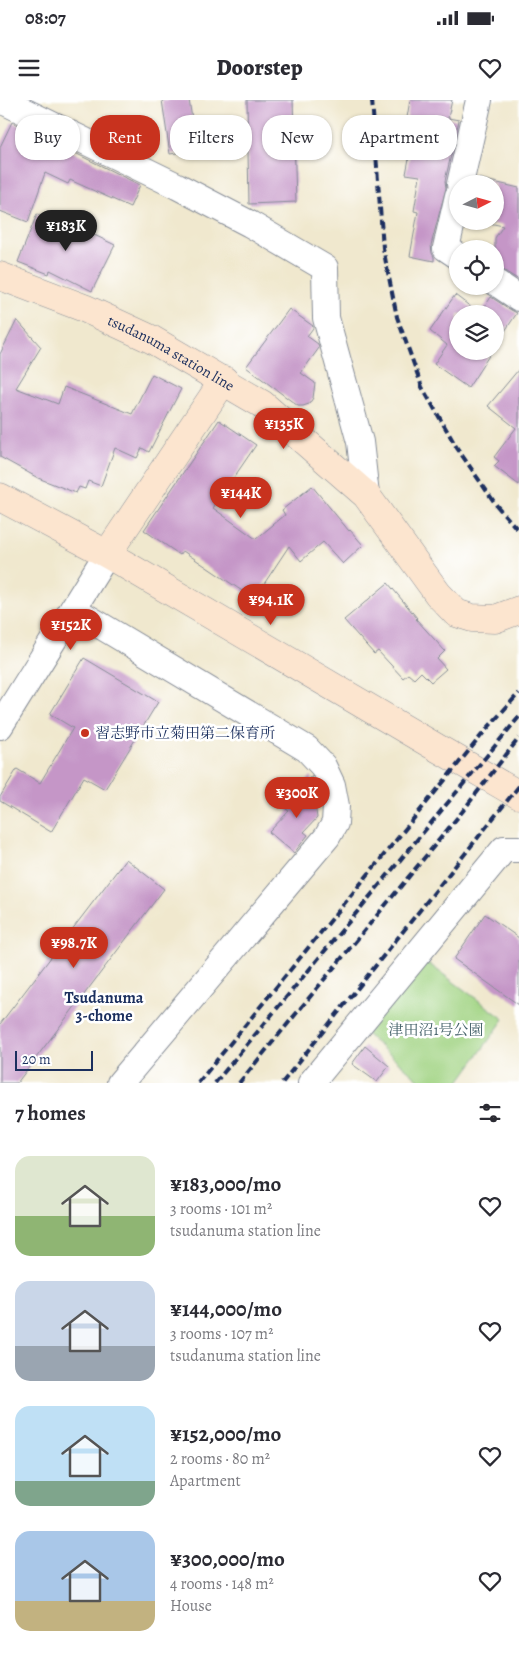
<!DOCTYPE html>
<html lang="en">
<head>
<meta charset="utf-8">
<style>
	:root { --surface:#fff; --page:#f2f2f3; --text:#2b2b33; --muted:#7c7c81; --accent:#c8321e }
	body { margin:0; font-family:Alegreya,"Noto Serif JP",serif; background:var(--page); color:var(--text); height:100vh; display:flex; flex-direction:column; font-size:19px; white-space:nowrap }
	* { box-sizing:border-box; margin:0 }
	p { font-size:16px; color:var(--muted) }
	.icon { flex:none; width:28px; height:28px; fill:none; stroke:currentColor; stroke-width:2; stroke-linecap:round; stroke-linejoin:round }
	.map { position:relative; height:983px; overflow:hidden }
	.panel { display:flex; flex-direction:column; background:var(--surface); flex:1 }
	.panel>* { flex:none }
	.hud { position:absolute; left:15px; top:15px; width:490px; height:45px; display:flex; gap:10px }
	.needle { width:32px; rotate:84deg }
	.controls { position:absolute; left:449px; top:75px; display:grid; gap:10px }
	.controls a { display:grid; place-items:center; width:55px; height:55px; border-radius:50%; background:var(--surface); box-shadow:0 1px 4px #0004; font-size:25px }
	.scale { position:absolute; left:15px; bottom:12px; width:78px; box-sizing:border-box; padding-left:5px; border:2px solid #1b2f5e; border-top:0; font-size:14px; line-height:18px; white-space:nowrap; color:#1b2f5e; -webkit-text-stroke:4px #fff; paint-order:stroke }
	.price { position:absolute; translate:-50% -42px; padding:0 11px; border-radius:18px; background:var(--accent); color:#fff; font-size:16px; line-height:32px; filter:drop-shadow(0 1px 2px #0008) }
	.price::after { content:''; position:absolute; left:50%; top:30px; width:15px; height:11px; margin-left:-8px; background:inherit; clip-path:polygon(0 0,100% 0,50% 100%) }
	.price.on { background:#222; color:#fff }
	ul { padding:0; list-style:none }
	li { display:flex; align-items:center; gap:15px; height:125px; padding:0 15px }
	li span { display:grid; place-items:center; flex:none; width:140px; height:100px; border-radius:15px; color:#555 }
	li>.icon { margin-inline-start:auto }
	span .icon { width:60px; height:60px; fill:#fffc; stroke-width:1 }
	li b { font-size:21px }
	h2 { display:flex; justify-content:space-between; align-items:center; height:60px; padding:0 15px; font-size:21px }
	.pill { padding:0 18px; border-radius:20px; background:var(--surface); box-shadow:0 1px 4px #0004; font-size:18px; line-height:45px }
	.pill.on { background:var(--accent); color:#fff }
	.status { display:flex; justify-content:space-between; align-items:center; height:35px; padding:0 25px; background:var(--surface); direction:ltr }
	.status svg { height:14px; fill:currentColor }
	header { display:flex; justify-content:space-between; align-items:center; height:65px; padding:0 15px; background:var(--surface); font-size:22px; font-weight:800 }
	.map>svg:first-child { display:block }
	.green { fill:#a2d484; stroke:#5e8271 }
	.building { fill:#c596c7 }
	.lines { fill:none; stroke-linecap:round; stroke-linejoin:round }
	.street-casing { stroke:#868c96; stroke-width:28 }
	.secondary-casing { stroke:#868c96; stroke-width:29 }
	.street { stroke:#fff; stroke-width:26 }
	.secondary { stroke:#fce5cf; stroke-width:28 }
	.rail { stroke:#1b2f5e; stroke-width:4; stroke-dasharray:8 4; stroke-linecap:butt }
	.poi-dot { fill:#c8321e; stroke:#fff; stroke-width:2 }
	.labels { text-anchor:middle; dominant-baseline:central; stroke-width:5; stroke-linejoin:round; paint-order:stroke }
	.street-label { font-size:15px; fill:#1b2f5e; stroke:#fff }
	.poi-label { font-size:15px; fill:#1b2f5e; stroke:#fff; text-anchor:start }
	.park-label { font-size:15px; fill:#446169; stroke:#fff }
	.neighbourhood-label { font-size:16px; font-weight:bold; fill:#1b2f5e; stroke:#fff }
</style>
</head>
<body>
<div class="status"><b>08:07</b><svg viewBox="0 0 49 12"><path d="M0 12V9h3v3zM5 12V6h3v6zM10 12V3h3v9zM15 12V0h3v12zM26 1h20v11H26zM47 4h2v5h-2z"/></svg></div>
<header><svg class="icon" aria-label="menu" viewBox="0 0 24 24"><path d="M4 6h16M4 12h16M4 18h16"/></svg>Doorstep<svg class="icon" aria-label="heart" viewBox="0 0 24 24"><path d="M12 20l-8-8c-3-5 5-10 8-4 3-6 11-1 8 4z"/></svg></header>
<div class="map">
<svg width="519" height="983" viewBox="0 0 519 983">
	<rect width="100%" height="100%" fill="#fff"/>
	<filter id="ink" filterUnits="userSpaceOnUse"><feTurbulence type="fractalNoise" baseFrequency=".02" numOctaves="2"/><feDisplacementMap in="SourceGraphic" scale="10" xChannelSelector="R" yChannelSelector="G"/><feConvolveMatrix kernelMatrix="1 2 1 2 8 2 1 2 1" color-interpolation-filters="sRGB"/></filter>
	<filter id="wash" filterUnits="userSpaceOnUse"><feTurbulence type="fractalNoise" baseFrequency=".0096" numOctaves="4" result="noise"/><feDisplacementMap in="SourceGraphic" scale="20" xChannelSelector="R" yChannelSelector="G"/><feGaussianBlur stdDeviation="1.12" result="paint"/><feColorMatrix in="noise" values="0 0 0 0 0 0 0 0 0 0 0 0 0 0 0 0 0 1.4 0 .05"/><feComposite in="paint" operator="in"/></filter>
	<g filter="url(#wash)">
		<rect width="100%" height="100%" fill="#f0e8ce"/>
		<polygon class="green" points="425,861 504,919 458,983 423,983 366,934"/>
		<g id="blocks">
			<g class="building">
				<polygon points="162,0 189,0 197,50 170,54"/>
				<polygon points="247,0 293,0 296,102 249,104"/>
				<polygon points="410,0 452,0 448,18 459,20 445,81 446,88 431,145 432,153 434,157 434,161 410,156 418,112 414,111 420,76 406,74 412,43 403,41"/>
				<polygon points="12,22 140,85 130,107 70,80 68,84 45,73 28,122 0,111 0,47"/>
				<polygon points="477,78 519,88 519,180 503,170 495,167 495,138 503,126 480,121 495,121 495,84 475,84"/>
				<polygon points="37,114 83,133 84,130 115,145 92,191 50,170 49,174 18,162"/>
				<polygon points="455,195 480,214 458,214 458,251 492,251 468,288 434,264 447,245 430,231"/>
				<polygon points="491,197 511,210 517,213 495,246 495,214 480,214"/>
				<polygon points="289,209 313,226 313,228 307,236 318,244 319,248 301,273 315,283 313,298 309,304 303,306 298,306 246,267"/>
				<polygon points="17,220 41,247 16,288 58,304 64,287 132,314 152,274 181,289 149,352 142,348 137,358 115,348 101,386 88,381 85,389 79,387 76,393 38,378 0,357 0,254"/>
				<polygon points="519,269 519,385 494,366 499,361 494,357 516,328 488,306"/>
				<polygon points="219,320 256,345 213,408 256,439 285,415 282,410 312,386 349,431 350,430 363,445 343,464 323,442 301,461 289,446 254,499 183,451 180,455 144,430"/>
				<polygon points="388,483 417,518 416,519 445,551 437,559 446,569 431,582 421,572 414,579 408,574 403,578 378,551 374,554 344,520"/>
				<polygon points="84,558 158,602 105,689 84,677 51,732 0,701 0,697 17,669 40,683 73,628 50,614"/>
				<polygon points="311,676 317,718 304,732 308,735 294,753 269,732 289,711 286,709"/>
				<polygon points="126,759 164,789 17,983 0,983 0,924"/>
				<polygon points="485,814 519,838 519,905 454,859"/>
				<polygon points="365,946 389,966 377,982 352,964"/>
			</g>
		</g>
	</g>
	<g filter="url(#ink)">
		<use href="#blocks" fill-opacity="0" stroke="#868c96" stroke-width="1"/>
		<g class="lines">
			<g class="street-casing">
				<g id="street">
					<polyline points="1,0 177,86 250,124 325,168 326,218 360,342 366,395"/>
					<polyline points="460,84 479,0"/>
					<polyline points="458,96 446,148 458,156"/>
					<polyline points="495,182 519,198"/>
					<polyline points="73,509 307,649 323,666 332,685 336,706 335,723 327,737 120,983"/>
					<polyline points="0,626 107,454"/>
					<polyline points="311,983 504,749 519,749"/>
				</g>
			</g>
			<g class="secondary-casing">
				<g id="secondary">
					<path id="s1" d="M0 176 84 208 151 239 262 304 366 395 438 494 456 513 472 518 495 519 519 510"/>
					<polyline points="0,397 107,454 439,649 519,695"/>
					<polyline points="107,454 224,280"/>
				</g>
			</g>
			<use href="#street" class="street"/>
			<use href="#secondary" class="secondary"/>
			<g class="rail">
				<polyline points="372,0 383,148 397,217 422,287 457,348 497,406 519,431"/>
				<polyline points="198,983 485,631 519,593"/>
				<polyline points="215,983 519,617"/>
				<polyline points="239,983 462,712 519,638"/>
				<polyline points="282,983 519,686"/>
			</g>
		</g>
	</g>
	<circle class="poi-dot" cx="85" cy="633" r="5"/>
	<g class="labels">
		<g class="street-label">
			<text stroke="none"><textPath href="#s1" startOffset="188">tsudanuma station line</textPath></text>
		</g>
		<g class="poi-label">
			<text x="95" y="633">習志野市立菊田第二保育所</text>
		</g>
		<g class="park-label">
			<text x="436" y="930">津田沼1号公園</text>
		</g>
		<g class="neighbourhood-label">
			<text x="104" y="898">Tsudanuma<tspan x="104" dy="18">3-chome</tspan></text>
		</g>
	</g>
</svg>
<div class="controls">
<a><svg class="needle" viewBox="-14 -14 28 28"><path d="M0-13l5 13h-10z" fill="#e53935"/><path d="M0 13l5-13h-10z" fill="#7c7c81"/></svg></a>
<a><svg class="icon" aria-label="locate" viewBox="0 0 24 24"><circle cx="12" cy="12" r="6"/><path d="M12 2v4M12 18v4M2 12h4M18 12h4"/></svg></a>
<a><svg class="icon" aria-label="layers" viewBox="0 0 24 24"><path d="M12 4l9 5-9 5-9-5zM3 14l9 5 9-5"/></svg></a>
</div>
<div class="scale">20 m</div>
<b class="price on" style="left:66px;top:152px">¥183K</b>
<b class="price" style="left:284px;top:350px">¥135K</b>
<b class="price" style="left:241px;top:419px">¥144K</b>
<b class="price" style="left:271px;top:526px">¥94.1K</b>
<b class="price" style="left:71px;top:551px">¥152K</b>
<b class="price" style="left:297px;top:719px">¥300K</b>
<b class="price" style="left:74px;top:869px">¥98.7K</b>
<div class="hud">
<a class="pill">Buy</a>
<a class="pill on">Rent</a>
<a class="pill">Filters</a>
<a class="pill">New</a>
<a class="pill">Apartment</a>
</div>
</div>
<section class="panel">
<h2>7 homes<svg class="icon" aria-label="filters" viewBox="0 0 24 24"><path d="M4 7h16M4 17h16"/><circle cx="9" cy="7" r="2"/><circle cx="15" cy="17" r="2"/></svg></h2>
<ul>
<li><span style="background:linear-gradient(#dfe7d0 60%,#8fb573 0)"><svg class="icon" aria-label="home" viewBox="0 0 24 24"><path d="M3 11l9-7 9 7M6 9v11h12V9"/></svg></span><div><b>¥183,000/mo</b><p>3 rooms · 101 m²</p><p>tsudanuma station line</p></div><svg class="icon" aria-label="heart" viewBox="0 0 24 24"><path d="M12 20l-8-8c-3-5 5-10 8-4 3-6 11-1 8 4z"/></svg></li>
<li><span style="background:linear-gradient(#c9d6e8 65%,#9aa5b1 0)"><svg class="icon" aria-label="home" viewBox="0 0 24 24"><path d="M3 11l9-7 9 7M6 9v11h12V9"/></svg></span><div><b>¥144,000/mo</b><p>3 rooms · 107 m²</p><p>tsudanuma station line</p></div><svg class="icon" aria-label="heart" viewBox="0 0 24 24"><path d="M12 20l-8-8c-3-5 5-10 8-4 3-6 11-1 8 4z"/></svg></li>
<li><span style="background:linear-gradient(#bfe0f5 75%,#7fa58c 0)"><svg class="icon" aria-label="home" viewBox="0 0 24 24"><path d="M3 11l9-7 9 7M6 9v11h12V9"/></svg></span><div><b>¥152,000/mo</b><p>2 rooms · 80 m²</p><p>Apartment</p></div><svg class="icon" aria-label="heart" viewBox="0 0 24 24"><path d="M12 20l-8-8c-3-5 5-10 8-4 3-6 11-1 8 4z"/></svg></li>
<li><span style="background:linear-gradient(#a9c7e8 70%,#c2b280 0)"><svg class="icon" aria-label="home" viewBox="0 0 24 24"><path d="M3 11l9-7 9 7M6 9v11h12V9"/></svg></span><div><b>¥300,000/mo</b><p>4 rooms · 148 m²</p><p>House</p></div><svg class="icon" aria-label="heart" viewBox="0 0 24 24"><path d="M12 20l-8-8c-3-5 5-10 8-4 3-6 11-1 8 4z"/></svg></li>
</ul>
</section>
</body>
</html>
